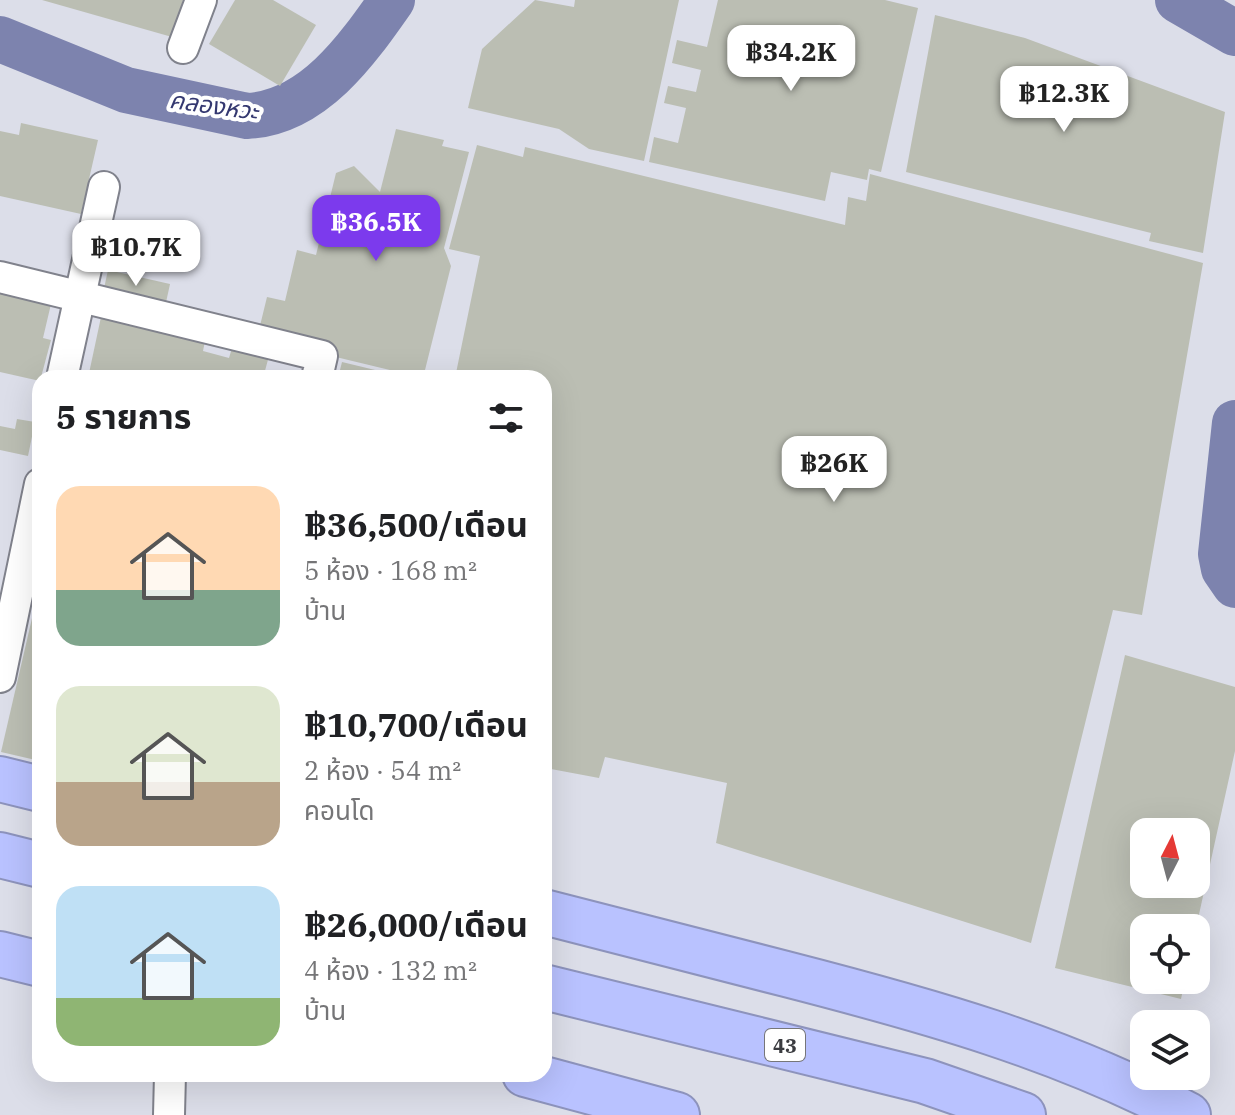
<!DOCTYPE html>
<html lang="th">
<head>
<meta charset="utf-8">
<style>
	:root { --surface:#fff; --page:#f6f6f6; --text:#202124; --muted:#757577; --accent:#7c3aed }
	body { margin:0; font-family:"IBM Plex Serif","Noto Sans Thai",serif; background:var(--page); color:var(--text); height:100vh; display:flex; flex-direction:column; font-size:30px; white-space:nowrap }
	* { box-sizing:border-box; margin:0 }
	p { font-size:26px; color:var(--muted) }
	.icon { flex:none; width:44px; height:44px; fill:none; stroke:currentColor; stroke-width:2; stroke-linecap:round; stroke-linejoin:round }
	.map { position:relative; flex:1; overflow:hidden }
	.details { position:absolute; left:32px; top:370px; width:520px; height:712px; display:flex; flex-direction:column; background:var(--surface); border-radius:24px; box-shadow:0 8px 32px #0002 }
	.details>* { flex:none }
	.needle { width:52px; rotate:6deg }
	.controls { position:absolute; left:1130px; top:818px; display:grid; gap:16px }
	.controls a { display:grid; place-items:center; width:80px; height:80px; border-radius:16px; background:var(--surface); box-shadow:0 8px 32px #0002; font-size:40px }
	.price { position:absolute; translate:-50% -68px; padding:0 18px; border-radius:16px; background:#fff; color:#222; font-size:26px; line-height:52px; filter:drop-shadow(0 2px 4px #0008) }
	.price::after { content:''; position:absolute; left:50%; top:48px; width:24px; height:18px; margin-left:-12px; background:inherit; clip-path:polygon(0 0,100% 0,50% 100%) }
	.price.on { background:var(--accent); color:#fff }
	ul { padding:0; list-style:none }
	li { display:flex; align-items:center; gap:24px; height:200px; padding:0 24px }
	li span { display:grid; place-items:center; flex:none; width:224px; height:160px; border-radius:24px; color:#555 }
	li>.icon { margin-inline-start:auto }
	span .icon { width:96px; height:96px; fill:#fffc; stroke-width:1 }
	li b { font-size:34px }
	h2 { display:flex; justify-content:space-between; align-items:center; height:96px; padding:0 24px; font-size:34px }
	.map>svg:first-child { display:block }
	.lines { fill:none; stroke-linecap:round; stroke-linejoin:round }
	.river { stroke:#7d83ae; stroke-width:46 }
	.building { fill:#bbbeb3; fill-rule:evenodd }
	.street-casing { stroke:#80828c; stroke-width:34 }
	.highway-casing { stroke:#8d93bc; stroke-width:48 }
	.street { stroke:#fff; stroke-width:30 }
	.highway { stroke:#b9c2ff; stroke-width:44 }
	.labels { text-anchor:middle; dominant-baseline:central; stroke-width:8; stroke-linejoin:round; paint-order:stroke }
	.shield { fill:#fff; stroke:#767679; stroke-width:2 }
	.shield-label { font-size:20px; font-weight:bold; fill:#3b3c40 }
	.water-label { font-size:24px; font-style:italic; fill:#343870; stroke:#fff }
</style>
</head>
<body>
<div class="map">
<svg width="1235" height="1115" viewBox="0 0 1235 1115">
	<rect width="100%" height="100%" fill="#dcdee9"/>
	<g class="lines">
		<g class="river">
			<polyline points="1178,0 1235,33"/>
			<path d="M0 39 126 90 247 116C313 113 357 50 392 0"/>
			<polyline points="1235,423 1221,554 1224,569 1235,585"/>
		</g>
	</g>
	<g class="building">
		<polygon points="42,0 183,0 172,37"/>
		<polygon points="235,0 273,0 316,25 280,86 209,44"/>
		<polygon points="535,0 574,7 575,0 679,0 644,161 589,149 559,129 468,108 482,49"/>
		<polygon points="718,0 885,0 918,8 881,172 869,169 867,180 831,172 825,201 649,162 654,137 678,143 686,108 664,103 668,86 696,92 701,70 672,63 677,40 707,47"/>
		<polygon points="935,15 1025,38 1225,112 1203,253 1149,241 1151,233 906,172"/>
		<polygon points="21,123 98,140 81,214 0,196 0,131 19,135"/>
		<polygon points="396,129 444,140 442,146 469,152 444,248 451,266 423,378 257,338 267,297 285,301 297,250 316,255 336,173 354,166 380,192"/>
		<polygon points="477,145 523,157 525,147 845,225 848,197 866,201 870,174 1203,263 1142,615 1113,610 1031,943 716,843 727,783 605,757 599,778 551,769 544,791 544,378 455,378 480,256 449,249"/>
		<polygon points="108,270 170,284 165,307 103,293"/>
		<polygon points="0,292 51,304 43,338 51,340 40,381 0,372"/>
		<polygon points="101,317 205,341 203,351 229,358 232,348 269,356 263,378 88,378"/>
		<polygon points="342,362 404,377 403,378 338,378"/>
		<polygon points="17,419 35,422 28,456 0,450 0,426 15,429"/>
		<polygon points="39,588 40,588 40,761 1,752"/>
		<path d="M1125 655 1235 687V751L1196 928H1144V980H1185L1181 999 1055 968ZM1144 832H1196V884H1144Z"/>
	</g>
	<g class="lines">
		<g class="street-casing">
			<g id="street">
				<polyline points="183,48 201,0"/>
				<polyline points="0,277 322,356 317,378"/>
				<polyline points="62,378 104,187"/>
				<polyline points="0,677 40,484"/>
				<polyline points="169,1115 170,1074"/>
			</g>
		</g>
		<g class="highway-casing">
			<g id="highway">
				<polyline points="0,779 40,789"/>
				<polyline points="0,855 40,865"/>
				<path d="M544 912C625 933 706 953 786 974 926 1010 1060 1047 1188 1115"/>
				<polyline points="0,954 40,964"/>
				<polyline points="544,987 925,1081 1023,1115"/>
				<polyline points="525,1074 677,1115"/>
			</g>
		</g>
		<use href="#street" class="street"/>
		<use href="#highway" class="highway"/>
	</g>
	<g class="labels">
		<rect class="shield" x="765" y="1029" width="40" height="32" rx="6"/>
		<g class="shield-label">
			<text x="785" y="1045">43</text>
		</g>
		<g class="water-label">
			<text transform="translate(214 105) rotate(8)">คลองหวะ</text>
		</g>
	</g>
</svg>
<div class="controls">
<a><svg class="needle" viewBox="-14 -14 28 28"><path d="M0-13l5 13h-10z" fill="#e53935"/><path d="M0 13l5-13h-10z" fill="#757577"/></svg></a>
<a><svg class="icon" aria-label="locate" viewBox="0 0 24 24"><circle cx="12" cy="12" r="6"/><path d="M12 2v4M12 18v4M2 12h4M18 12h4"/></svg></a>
<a><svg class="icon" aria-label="layers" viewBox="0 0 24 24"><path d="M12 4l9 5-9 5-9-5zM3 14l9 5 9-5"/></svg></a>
</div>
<b class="price" style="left:791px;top:93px">฿34.2K</b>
<b class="price" style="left:1064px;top:134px">฿12.3K</b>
<b class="price on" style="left:376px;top:263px">฿36.5K</b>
<b class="price" style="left:136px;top:288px">฿10.7K</b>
<b class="price" style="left:834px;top:504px">฿26K</b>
<section class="details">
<h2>5 รายการ<svg class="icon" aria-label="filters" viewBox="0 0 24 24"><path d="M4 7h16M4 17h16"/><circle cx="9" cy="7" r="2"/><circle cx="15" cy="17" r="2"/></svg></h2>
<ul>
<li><span style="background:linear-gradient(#ffd9b3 65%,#7fa58c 0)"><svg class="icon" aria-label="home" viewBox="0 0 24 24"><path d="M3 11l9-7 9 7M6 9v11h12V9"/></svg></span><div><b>฿36,500/เดือน</b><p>5 ห้อง · 168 m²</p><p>บ้าน</p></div></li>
<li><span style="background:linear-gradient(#dfe7d0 60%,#b9a48a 0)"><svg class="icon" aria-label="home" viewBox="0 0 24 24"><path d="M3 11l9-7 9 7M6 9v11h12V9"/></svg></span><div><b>฿10,700/เดือน</b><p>2 ห้อง · 54 m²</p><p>คอนโด</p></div></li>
<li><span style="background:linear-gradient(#bfe0f5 70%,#8fb573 0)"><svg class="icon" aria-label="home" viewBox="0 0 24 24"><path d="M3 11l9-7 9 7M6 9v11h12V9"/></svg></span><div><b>฿26,000/เดือน</b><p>4 ห้อง · 132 m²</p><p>บ้าน</p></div></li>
</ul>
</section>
</div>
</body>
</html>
